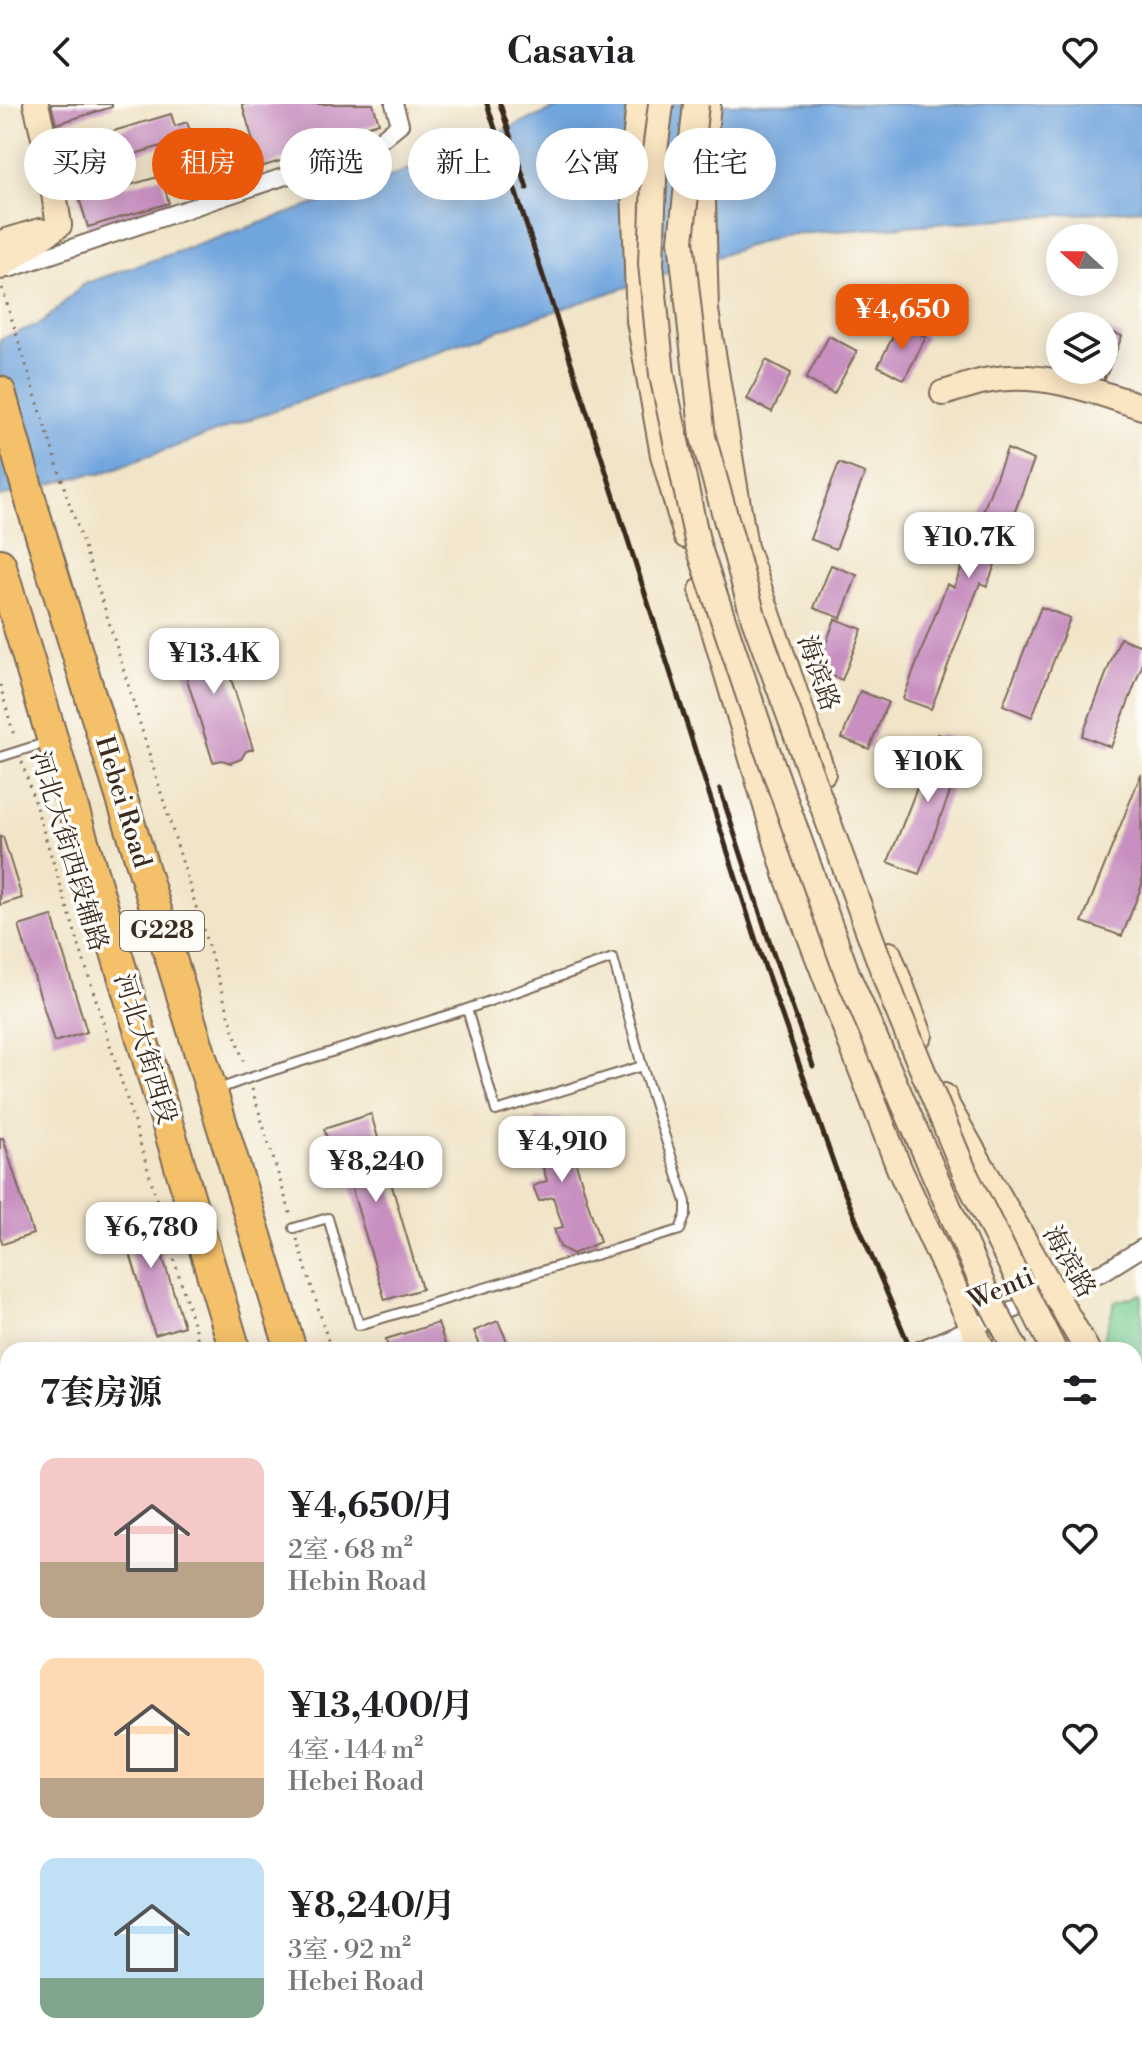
<!DOCTYPE html>
<html lang="zh">
<head>
<meta charset="utf-8">
<style>
	:root { --surface:#fff; --page:#f2f2f2; --text:#202124; --muted:#757577; --accent:#ea580c }
	body { margin:0; font-family:"Libre Bodoni","Noto Serif SC",serif; background:var(--page); color:var(--text); height:100vh; display:flex; flex-direction:column; font-size:30px; white-space:nowrap }
	* { box-sizing:border-box; margin:0 }
	p { font-size:26px; color:var(--muted) }
	.icon { flex:none; width:44px; height:44px; fill:none; stroke:currentColor; stroke-width:2; stroke-linecap:round; stroke-linejoin:round }
	.map { position:relative; flex:1; overflow:hidden }
	.side { position:absolute; left:0px; top:1238px; width:1142px; height:714px; display:flex; flex-direction:column; background:var(--surface); border-radius:24px 24px 0 0; box-shadow:0 4px 20px #0003 }
	.side>* { flex:none }
	.hud { position:absolute; left:24px; top:24px; width:1094px; height:72px; display:flex; gap:16px }
	.needle { width:52px; rotate:291deg }
	.fabs { position:absolute; left:1046px; top:120px; display:grid; gap:16px }
	.fabs a { display:grid; place-items:center; width:72px; height:72px; border-radius:50%; background:var(--surface); box-shadow:0 4px 20px #0003; font-size:40px }
	.price { position:absolute; translate:-50% -68px; padding:0 18px; border-radius:16px; background:#fff; color:#222; font-size:26px; line-height:52px; filter:drop-shadow(0 2px 4px #0008) }
	.price::after { content:''; position:absolute; left:50%; top:48px; width:24px; height:18px; margin-left:-12px; background:inherit; clip-path:polygon(0 0,100% 0,50% 100%) }
	.price.current { background:var(--accent); color:#fff }
	ul { padding:0; list-style:none }
	li { display:flex; align-items:center; gap:24px; height:200px; padding:0 40px }
	li span { display:grid; place-items:center; flex:none; width:224px; height:160px; border-radius:16px; color:#555 }
	li>.icon { margin-inline-start:auto }
	span .icon { width:96px; height:96px; fill:#fffc; stroke-width:1 }
	li b { font-size:34px }
	h2 { display:flex; justify-content:space-between; align-items:center; height:96px; padding:0 40px; font-size:34px }
	.pill { padding:0 28px; border-radius:36px; background:var(--surface); box-shadow:0 4px 20px #0003; font-size:28px; line-height:72px }
	.pill.current { background:var(--accent); color:#fff }
	header { display:flex; justify-content:space-between; align-items:center; height:104px; padding:0 40px; background:var(--surface); font-size:36px; font-weight:700 }
	.map>svg:first-child { display:block }
	.built { fill:#e9d2ed }
	.green { fill:#75cb8f; stroke:#587a56; stroke-width:2 }
	.water { fill:#71a5dd; stroke:#56687e; stroke-width:2 }
	.building { fill:#c88fc0 }
	.lines { fill:none; stroke-linecap:round; stroke-linejoin:round }
	.lane-casing { stroke:#7b6b5a; stroke-width:12 }
	.street-casing { stroke:#7b6b5a; stroke-width:20 }
	.secondary-casing { stroke:#7b6b5a; stroke-width:28 }
	.highway-casing { stroke:#7b6b5a; stroke-width:34 }
	.path { stroke:#7b6b5a; stroke-width:3; stroke-dasharray:2 6; stroke-linecap:butt }
	.lane { stroke:#fff; stroke-width:8 }
	.street { stroke:#fff; stroke-width:16 }
	.secondary { stroke:#fbe6c3; stroke-width:24 }
	.highway { stroke:#f4c16a; stroke-width:30 }
	.rail { stroke:#3b2a1e; stroke-width:5 }
	.secondary-bridge-casing { stroke:#7b6b5a; stroke-width:28; stroke-linecap:butt }
	.secondary-bridge { stroke:#fbe6c3; stroke-width:24 }
	.labels { text-anchor:middle; dominant-baseline:central; stroke-width:7; stroke-linejoin:round; paint-order:stroke }
	.shield { fill:#fdfcf7; stroke:#75695f; stroke-width:2 }
	.shield-label { font-size:24px; font-weight:bold; fill:#3b2a1e }
	.street-label { font-size:26px; fill:#3b2a1e; stroke:#fdfcf7 }
</style>
</head>
<body>
<header><svg class="icon" aria-label="back" viewBox="0 0 24 24"><path d="M15 5l-7 7 7 7"/></svg>Casavia<svg class="icon" aria-label="heart" viewBox="0 0 24 24"><path d="M12 20l-8-8c-3-5 5-10 8-4 3-6 11-1 8 4z"/></svg></header>
<div class="map">
<svg width="1142" height="1951" viewBox="0 0 1142 1951">
	<rect width="100%" height="100%" fill="#fdfcf7"/>
	<filter id="ink" filterUnits="userSpaceOnUse"><feTurbulence type="fractalNoise" baseFrequency=".0125" numOctaves="2"/><feDisplacementMap in="SourceGraphic" scale="16" xChannelSelector="R" yChannelSelector="G"/><feConvolveMatrix kernelMatrix="1 2 1 2 8 2 1 2 1" color-interpolation-filters="sRGB"/></filter>
	<filter id="wash" filterUnits="userSpaceOnUse"><feTurbulence type="fractalNoise" baseFrequency=".006" numOctaves="4" result="noise"/><feDisplacementMap in="SourceGraphic" scale="32" xChannelSelector="R" yChannelSelector="G"/><feGaussianBlur stdDeviation="1.8" result="paint"/><feColorMatrix in="noise" values="0 0 0 0 0 0 0 0 0 0 0 0 0 0 0 0 0 1.4 0 .05"/><feComposite in="paint" operator="in"/></filter>
	<g filter="url(#wash)">
		<rect width="100%" height="100%" fill="#f1e4c8"/>
		<polygon class="built" points="1134,1926 1142,1941 1142,1951 577,1951 575,1944 1134,1944"/>
		<polygon class="green" points="1142,1190 1142,1311 1134,1297 1134,1246 1108,1246 1104,1234 1115,1198"/>
		<polygon class="water" points="567,0 1142,0 1142,105 781,131 455,241 100,370 90,370 0,393 0,235 42,219 84,180 370,81"/>
		<g id="blocks">
			<g class="building">
				<polygon points="51,0 112,0 112,3 56,20"/>
				<polygon points="242,0 373,0 379,19 339,31 341,38 261,63"/>
				<polygon points="171,10 175,22 187,18 192,33 206,29 214,56 227,54 231,70 218,74 221,82 193,90 181,50 169,54 165,41 97,61 106,88 161,72 169,99 88,123 63,42"/>
				<polygon points="899,220 926,233 904,276 878,262"/>
				<polygon points="1104,225 1122,232 1105,275 1104,275"/>
				<polygon points="829,232 857,247 834,290 806,275"/>
				<polygon points="766,256 791,269 772,308 747,295"/>
				<polygon points="1007,345 1034,356 987,482 980,479 931,605 903,595 947,480 954,483"/>
				<polygon points="839,359 865,369 836,445 810,435"/>
				<polygon points="831,461 857,471 841,514 814,504"/>
				<polygon points="1041,503 1070,514 1032,613 1003,601"/>
				<polygon points="835,515 862,525 842,576 816,566"/>
				<polygon points="199,526 207,529 216,527 253,645 246,647 241,655 231,659 222,656 213,658 175,537 187,534 192,528"/>
				<polygon points="1120,534 1142,542 1142,562 1111,643 1082,632"/>
				<polygon points="860,587 888,598 869,645 842,634"/>
				<polygon points="938,630 968,641 919,770 888,758"/>
				<polygon points="1141,670 1142,781 1122,832 1082,818"/>
				<polygon points="0,733 3,733 22,794 0,801"/>
				<polygon points="52,812 87,928 54,938 19,822"/>
				<polygon points="371,1010 422,1185 385,1196 345,1062 337,1064 324,1025"/>
				<polygon points="562,1014 600,1138 573,1150 560,1143 554,1125 563,1123 553,1093 539,1097 533,1082 547,1077 538,1047 527,1050 521,1032 536,1015"/>
				<polygon points="0,1034 3,1034 33,1130 3,1140 0,1132"/>
				<polygon points="147,1102 184,1222 155,1231 118,1110"/>
				<polygon points="498,1217 511,1246 482,1246 474,1227"/>
				<polygon points="438,1219 447,1246 389,1246 386,1235"/>
			</g>
		</g>
	</g>
	<g filter="url(#ink)">
		<use href="#blocks" fill-opacity="0" stroke="#7b6b5a" stroke-width="2"/>
		<g class="lines">
			<g class="lane-casing">
				<g id="lane">
					<polyline points="0,653 48,638"/>
					<polyline points="467,905 496,1007 642,962"/>
					<polyline points="216,986 249,974 467,905 613,854 642,962 686,1098 686,1110 680,1126 359,1221 328,1114 294,1124"/>
				</g>
			</g>
			<g class="street-casing">
				<g id="street">
					<polyline points="9,165 372,43 400,20 394,0"/>
					<polyline points="919,1246 1105,1167 1142,1144"/>
				</g>
			</g>
			<g class="secondary-casing">
				<g id="secondary">
					<polyline points="639,0 633,56 639,217 663,351 686,432"/>
					<polyline points="708,0 702,60 706,207 745,443 823,669"/>
					<polyline points="0,139 40,127"/>
					<polyline points="0,163 59,121 47,46 36,0"/>
					<path d="M943 289C959 285 975 278 991 276 1042 267 1095 287 1142 303"/>
					<polyline points="702,486 787,773 899,1064 983,1246"/>
					<polyline points="889,850 920,931"/>
					<polyline points="944,992 948,1003 1087,1246"/>
					<polyline points="1134,1332 1142,1347"/>
					<polyline points="1134,1397 1142,1412"/>
					<polyline points="1134,1466 1142,1480"/>
					<polyline points="1134,1533 1142,1547"/>
					<polyline points="1134,1851 1142,1866"/>
				</g>
			</g>
			<g class="highway-casing">
				<g id="highway">
					<polyline points="0,288 34,408 291,1246"/>
					<polyline points="0,460 235,1246"/>
					<polyline points="447,1944 449,1951"/>
					<polyline points="507,1944 509,1951"/>
				</g>
			</g>
			<g class="path">
				<polyline points="2,184 67,392 104,502 245,963"/>
				<polyline points="0,581 15,635"/>
				<polyline points="22,658 131,1008 201,1246"/>
				<polyline points="252,985 291,1112"/>
				<polyline points="297,1135 331,1246"/>
				<polyline points="415,1944 418,1951"/>
				<polyline points="543,1944 545,1951"/>
			</g>
			<use href="#lane" class="lane"/>
			<use href="#street" class="street"/>
			<use href="#secondary" class="secondary"/>
			<use href="#highway" class="highway"/>
			<g class="rail">
				<polyline points="487,0 580,286 760,849 841,1080 911,1246"/>
				<polyline points="500,0 527,84"/>
				<polyline points="720,685 772,846 813,962"/>
				<polyline points="1134,1650 1142,1665"/>
			</g>
			<g class="secondary-bridge-casing">
				<g id="secondary-bridge">
					<polyline points="661,0 655,47 651,160 662,271 698,441 766,643 848,872 988,1193 1016,1246"/>
					<polyline points="696,0 681,136 703,333 754,515 894,897 967,1074 1054,1246"/>
				</g>
			</g>
			<use href="#secondary-bridge" class="secondary-bridge"/>
		</g>
	</g>
	<g class="labels">
		<rect class="shield" x="120" y="807" width="84" height="40" rx="6"/>
		<g class="shield-label">
			<text x="162" y="827">G228</text>
		</g>
		<g class="street-label">
			<text transform="translate(818 569) rotate(71)">海滨路</text>
			<text transform="translate(123 698) rotate(73)">Hebei Road</text>
			<text transform="translate(69 747) rotate(73)">河北大街西段辅路</text>
			<text transform="translate(145 945) rotate(73)">河北大街西段</text>
			<text transform="translate(1069 1158) rotate(60)">海滨路</text>
			<text transform="translate(1001 1185) rotate(-23)">Wenti</text>
		</g>
	</g>
</svg>
<div class="fabs">
<a><svg class="needle" viewBox="-14 -14 28 28"><path d="M0-13l5 13h-10z" fill="#e53935"/><path d="M0 13l5-13h-10z" fill="#757577"/></svg></a>
<a><svg class="icon" aria-label="layers" viewBox="0 0 24 24"><path d="M12 4l9 5-9 5-9-5zM3 14l9 5 9-5"/></svg></a>
</div>
<b class="price current" style="left:902px;top:248px">¥4,650</b>
<b class="price" style="left:969px;top:476px">¥10.7K</b>
<b class="price" style="left:214px;top:592px">¥13.4K</b>
<b class="price" style="left:928px;top:700px">¥10K</b>
<b class="price" style="left:562px;top:1080px">¥4,910</b>
<b class="price" style="left:376px;top:1100px">¥8,240</b>
<b class="price" style="left:151px;top:1166px">¥6,780</b>
<div class="hud">
<a class="pill">买房</a>
<a class="pill current">租房</a>
<a class="pill">筛选</a>
<a class="pill">新上</a>
<a class="pill">公寓</a>
<a class="pill">住宅</a>
</div>
<section class="side">
<h2>7套房源<svg class="icon" aria-label="filters" viewBox="0 0 24 24"><path d="M4 7h16M4 17h16"/><circle cx="9" cy="7" r="2"/><circle cx="15" cy="17" r="2"/></svg></h2>
<ul>
<li><span style="background:linear-gradient(#f6c9c9 65%,#b9a48a 0)"><svg class="icon" aria-label="home" viewBox="0 0 24 24"><path d="M3 11l9-7 9 7M6 9v11h12V9"/></svg></span><div><b>¥4,650/月</b><p>2室 · 68 m²</p><p>Hebin Road</p></div><svg class="icon" aria-label="heart" viewBox="0 0 24 24"><path d="M12 20l-8-8c-3-5 5-10 8-4 3-6 11-1 8 4z"/></svg></li>
<li><span style="background:linear-gradient(#ffd9b3 75%,#b9a48a 0)"><svg class="icon" aria-label="home" viewBox="0 0 24 24"><path d="M3 11l9-7 9 7M6 9v11h12V9"/></svg></span><div><b>¥13,400/月</b><p>4室 · 144 m²</p><p>Hebei Road</p></div><svg class="icon" aria-label="heart" viewBox="0 0 24 24"><path d="M12 20l-8-8c-3-5 5-10 8-4 3-6 11-1 8 4z"/></svg></li>
<li><span style="background:linear-gradient(#bfe0f5 75%,#7fa58c 0)"><svg class="icon" aria-label="home" viewBox="0 0 24 24"><path d="M3 11l9-7 9 7M6 9v11h12V9"/></svg></span><div><b>¥8,240/月</b><p>3室 · 92 m²</p><p>Hebei Road</p></div><svg class="icon" aria-label="heart" viewBox="0 0 24 24"><path d="M12 20l-8-8c-3-5 5-10 8-4 3-6 11-1 8 4z"/></svg></li>
</ul>
</section>
</div>
</body>
</html>
